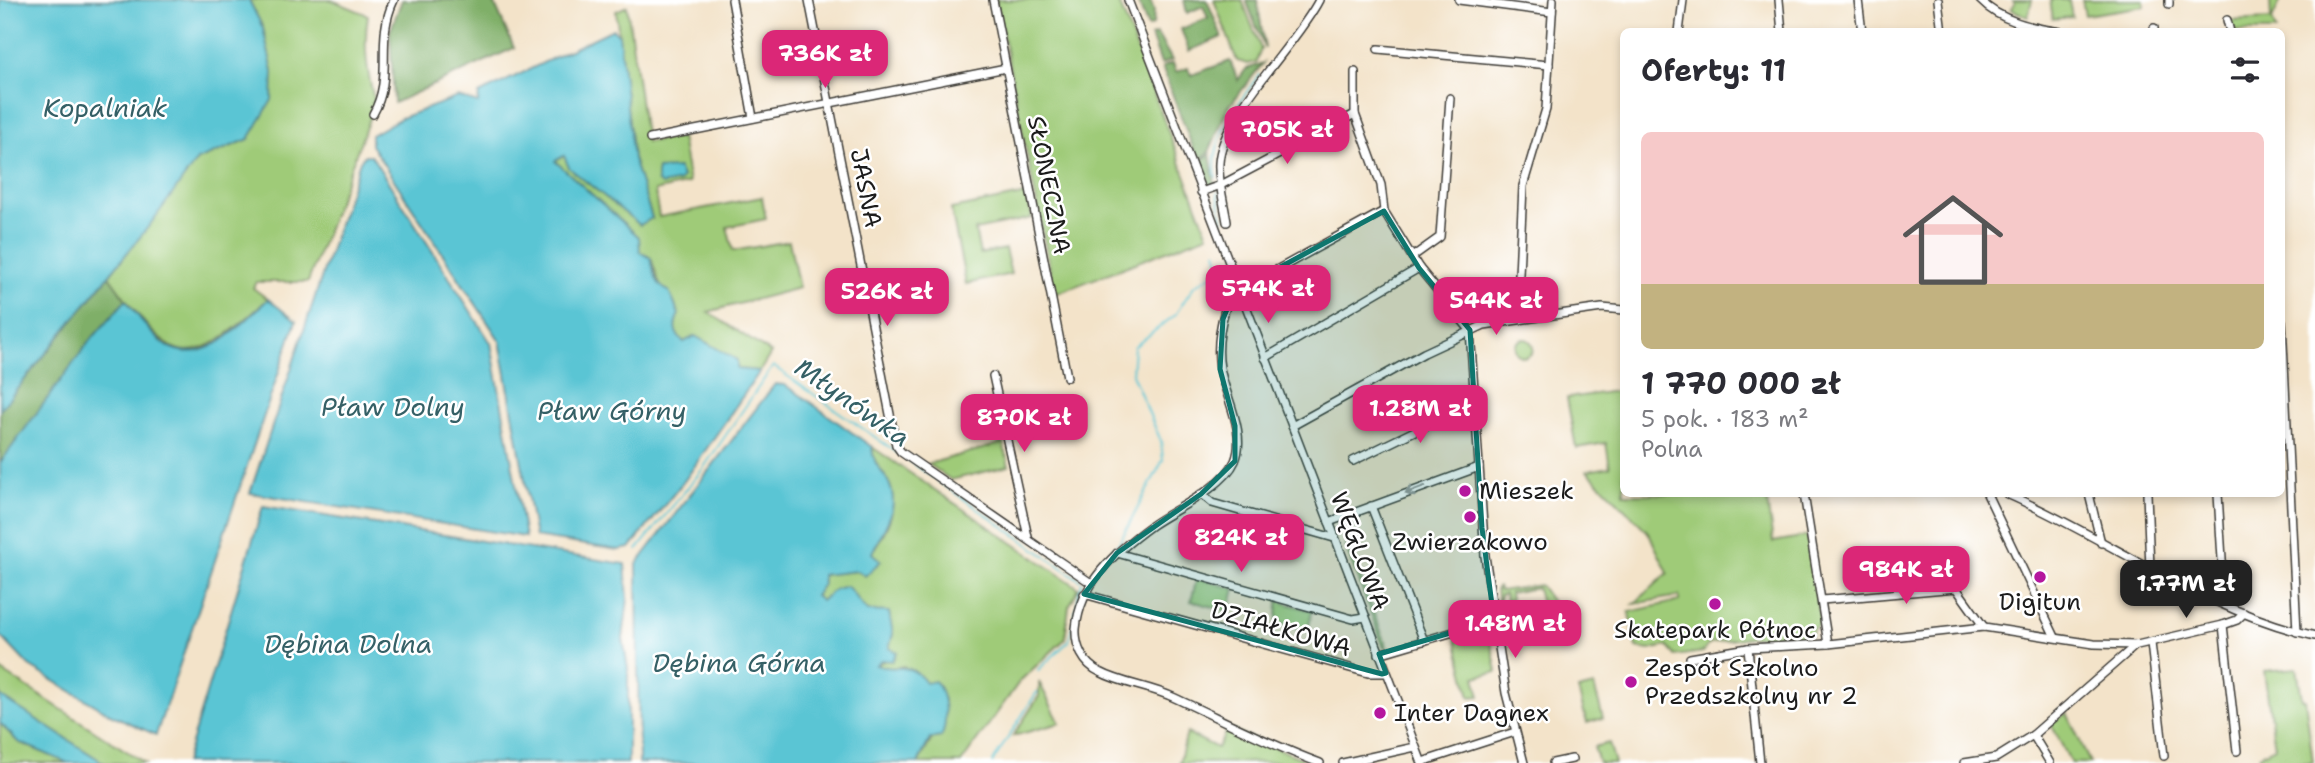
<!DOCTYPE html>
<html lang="pl">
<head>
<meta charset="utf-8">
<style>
	:root { --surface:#fff; --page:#f2f2f3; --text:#2b2b33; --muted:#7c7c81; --line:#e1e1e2; --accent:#db2777 }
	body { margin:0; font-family:"Shantell Sans",sans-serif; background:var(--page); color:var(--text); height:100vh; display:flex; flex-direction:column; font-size:26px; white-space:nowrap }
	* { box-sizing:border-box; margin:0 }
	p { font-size:23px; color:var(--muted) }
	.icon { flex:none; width:38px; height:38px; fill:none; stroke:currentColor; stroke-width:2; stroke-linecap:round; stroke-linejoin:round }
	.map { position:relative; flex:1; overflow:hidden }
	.sheet { position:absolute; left:1620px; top:28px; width:665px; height:469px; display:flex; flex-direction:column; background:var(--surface); border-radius:10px; box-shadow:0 4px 10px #0003 }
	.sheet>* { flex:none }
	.price { position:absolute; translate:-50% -60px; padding:0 16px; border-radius:14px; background:var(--accent); color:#fff; font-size:23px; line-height:46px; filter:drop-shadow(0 2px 4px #0008) }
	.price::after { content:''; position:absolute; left:50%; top:42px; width:21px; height:16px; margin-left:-10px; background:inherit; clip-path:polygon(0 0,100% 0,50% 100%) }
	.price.active { background:#222; color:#fff }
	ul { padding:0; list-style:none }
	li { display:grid; align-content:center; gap:14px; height:371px; padding:0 21px }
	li+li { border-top:2px solid var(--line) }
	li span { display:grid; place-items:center; height:217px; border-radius:10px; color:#555 }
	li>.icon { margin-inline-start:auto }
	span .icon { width:126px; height:126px; fill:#fffc; stroke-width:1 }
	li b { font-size:30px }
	h2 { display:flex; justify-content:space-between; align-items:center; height:84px; padding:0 21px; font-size:30px }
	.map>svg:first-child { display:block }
	.green { fill:#9fcb78; stroke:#5e744a; stroke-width:2 }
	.forest { fill:#7faf68; stroke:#4e6642; stroke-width:2 }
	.water { fill:#5ac5d4; stroke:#3b7078; stroke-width:2 }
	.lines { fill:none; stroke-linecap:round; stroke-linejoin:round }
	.stream { stroke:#5ac5d4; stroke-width:2 }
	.minor-casing { stroke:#3c3a36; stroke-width:10 }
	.minor { stroke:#fff; stroke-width:7 }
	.oneway { stroke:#999 }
	.marked { fill:#0f766e; fill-opacity:0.2; stroke:#0f766e; stroke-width:5; stroke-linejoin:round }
	.poi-dot { fill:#b5179e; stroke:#fff; stroke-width:2.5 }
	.labels { text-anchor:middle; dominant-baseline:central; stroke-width:5; stroke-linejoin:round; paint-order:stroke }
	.street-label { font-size:24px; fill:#1c1c1c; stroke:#fff }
	.poi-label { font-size:24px; fill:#1c1c1c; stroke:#fff; text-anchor:start }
	.water-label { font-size:26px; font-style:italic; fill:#356066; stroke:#fff }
</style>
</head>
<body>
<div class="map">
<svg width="2315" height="763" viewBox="0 0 2315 763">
	<rect width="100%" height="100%" fill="#fff"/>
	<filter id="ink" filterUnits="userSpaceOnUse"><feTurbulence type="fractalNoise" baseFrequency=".0143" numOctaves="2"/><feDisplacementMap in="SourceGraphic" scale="14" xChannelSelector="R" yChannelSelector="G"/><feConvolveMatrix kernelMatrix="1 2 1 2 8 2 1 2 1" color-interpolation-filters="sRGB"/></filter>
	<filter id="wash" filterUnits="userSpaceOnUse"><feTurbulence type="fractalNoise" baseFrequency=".00686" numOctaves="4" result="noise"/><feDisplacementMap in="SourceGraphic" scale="28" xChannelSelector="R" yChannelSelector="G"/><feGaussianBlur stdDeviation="1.57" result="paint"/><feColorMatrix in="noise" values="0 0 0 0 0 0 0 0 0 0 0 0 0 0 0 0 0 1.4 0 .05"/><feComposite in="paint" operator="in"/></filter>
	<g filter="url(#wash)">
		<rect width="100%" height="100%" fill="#f3e3c9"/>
		<g class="green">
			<path d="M249 0H332L368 15C363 46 367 73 375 103L308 282H256L253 288 268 299C184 378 173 364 109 276L197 160 249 139 273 72 263 28Z"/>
			<polygon points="996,0 1118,0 1208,235 1055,294"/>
			<polygon points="1214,0 1242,0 1261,49 1256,62 1248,64 1237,61"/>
			<polygon points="2013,0 2032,0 2028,17 2011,9 2015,3"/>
			<polygon points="2050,0 2069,0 2072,17 2053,19"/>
			<polygon points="2082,0 2144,0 2145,6 2085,15"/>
			<polygon points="2270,0 2281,0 2272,19 2276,31 2233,31 2230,21 2271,19"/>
			<polygon points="627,6 646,142 681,137 689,183 655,191 659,217 762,197 766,219 727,227 733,251 789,241 799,288 708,312 771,353 760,371 737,369 737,360 719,352 706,342 684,342 677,336 651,258 640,252 555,161 564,156 652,218 633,159 616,11"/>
			<polygon points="1027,194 1032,218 975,230 980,254 1005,249 1011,274 966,284 951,209"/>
			<circle cx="1524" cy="348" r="9"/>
			<polygon points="1624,390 1624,494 1766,494 1773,542 1807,536 1821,623 1813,629 1812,635 1749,637 1710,643 1703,652 1675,656 1667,646 1650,650 1636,648 1629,612 1679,601 1679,596 1634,604 1668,573 1648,532 1587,471 1610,467 1606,443 1576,448 1567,398"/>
			<polygon points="1003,443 1009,466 951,480 928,464"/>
			<path d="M872 447 1079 588 1069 606 1065 639 1020 681 961 763H918L943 720 944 699 903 666 887 669 876 665 896 653 888 649 893 634 879 613C865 611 860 607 854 595L835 589 821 601 815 596 823 584 822 574 858 571C876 546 904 514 888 481 881 468 873 464 872 447Z"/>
			<polygon points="1348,545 1387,647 1384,648 1345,546"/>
			<polygon points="1197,578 1235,589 1229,611 1191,601"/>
			<polygon points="1540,585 1552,602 1572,614 1503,627 1500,610 1505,612 1507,620 1543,613 1537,588 1510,593 1511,600 1506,601 1504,594 1500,595 1498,606 1496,588 1498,587 1500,591"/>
			<polygon points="1278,601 1312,611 1308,630 1277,622"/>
			<polygon points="1488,627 1497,672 1475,677 1480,696 1470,697 1455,636"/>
			<polygon points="2297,668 2302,699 2305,699 2313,763 2262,763 2259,755 2275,747 2264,671"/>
			<polygon points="0,670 145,763 104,763 0,696"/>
			<polygon points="1039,682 1060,723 1013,736 1039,696"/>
			<polygon points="1594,686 1603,718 1587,723 1578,690"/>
			<polygon points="2067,713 2090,763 2071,763 2051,724"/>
			<polygon points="0,723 18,742 68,763 0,763"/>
			<polygon points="1228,728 1310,762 1179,763 1187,733 1217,748"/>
			<polygon points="1609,743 1615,763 1599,763 1594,747"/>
		</g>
		<g class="forest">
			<polygon points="402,0 493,0 514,48 394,103 390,32"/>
			<polygon points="1137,0 1150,0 1154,10 1153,25 1148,27"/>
			<polygon points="1184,0 1207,0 1222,37 1189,51 1181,29 1208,18 1203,6 1187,13"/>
			<polygon points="1246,0 1257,0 1265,49"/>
			<polygon points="1157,34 1172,60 1161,64 1151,36"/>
			<polygon points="1230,61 1238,80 1246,69 1263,63 1228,108 1209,152 1198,161 1162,67 1173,63 1176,72 1188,68 1191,75"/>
			<polygon points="1210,154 1215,184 1208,186 1198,163"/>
			<polygon points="109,276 126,300 89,342 0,463 0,410"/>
		</g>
		<g class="water">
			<polygon points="0,0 249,0 263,28 273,72 272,100 249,139 197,160 149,226 0,410"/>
			<path d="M613 29 619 35 633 159 652 218 640 225 569 168 564 156 555 161 639 237 640 252 651 258C654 272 655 286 669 291L679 314C673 326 674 334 684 342L695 336 737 360V369L760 371 685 480 630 548 618 550 535 537 500 341 371 145V135L401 118 458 97 478 103 479 94Z"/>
			<polygon points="365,155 371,155 491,343 525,537 250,493 360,161"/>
			<polygon points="678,168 682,177 680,181 661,185 657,181 657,169"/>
			<path d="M268 299 296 321 156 735 110 714 29 666 0 635V463L89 342 126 300C138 315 154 341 171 348 210 365 243 322 268 299Z"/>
			<path d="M775 384 784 385 796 392 872 447C873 464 880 468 888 481 902 509 883 528 872 553L881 561 865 576 858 571 822 575 823 584 815 596 821 601 835 589 847 586 867 611 889 612 893 634 889 648 897 652 892 661 881 660 876 665C899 672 910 660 926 683L935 681C946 692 948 725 941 737L930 739 918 763H639L637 564Z"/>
			<polygon points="263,506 625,564 628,598 623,639 628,669 628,763 185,763"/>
			<polygon points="0,696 104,763 68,763 18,742 0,723"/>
		</g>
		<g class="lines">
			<g class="stream">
				<path d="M1216 177C1209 138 1238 105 1259 75"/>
				<polyline points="1218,192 1222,221"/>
				<polyline points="637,550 702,470 773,366 1080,580"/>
				<polyline points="1088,578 1119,543 1163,460 1161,441 1132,374 1134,347 1175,315 1194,286 1221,269 1216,251"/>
				<polyline points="1038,670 1069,641 1082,582"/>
				<polyline points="992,763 1037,692"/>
			</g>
		</g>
	</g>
	<g filter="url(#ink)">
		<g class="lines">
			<g class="minor-casing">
				<g id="minor">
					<polyline points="732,0 753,118"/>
					<polyline points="809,0 896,445 901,452 1091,583"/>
					<polyline points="993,0 1067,377"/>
					<polyline points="1128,0 1422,763"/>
					<polyline points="1459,0 1552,12"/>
					<polyline points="1779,0 1782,32"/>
					<polyline points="1858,0 1862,32"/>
					<polyline points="1938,0 1942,32"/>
					<path d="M1980 0C2000 21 2032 28 2061 32"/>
					<polyline points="2169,0 2169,4"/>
					<polyline points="2227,20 2230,32"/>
					<polyline points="1679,32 1683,0"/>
					<polyline points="2154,32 2154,28"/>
					<polyline points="1378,49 1549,65"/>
					<polyline points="1355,72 1355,114 1381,185 1384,211 1419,268 1470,330"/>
					<path d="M373 114C395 75 374 42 394 0"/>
					<polyline points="650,139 1006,68"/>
					<polyline points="1201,192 1221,185 1355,114"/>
					<path d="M1227 222C1224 203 1218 182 1219 163 1221 115 1297 44 1319 0"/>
					<polyline points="1412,257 1440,237 1450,98"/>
					<polyline points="1517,319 1523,186 1546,109 1553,0"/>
					<polyline points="2282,322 2297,632"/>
					<polyline points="1470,330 1485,556 1506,693 1524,763"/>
					<polyline points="1265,358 1419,268"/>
					<polyline points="993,376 1028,537"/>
					<polyline points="1292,426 1424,353 1484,325 1602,308 1624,310"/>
					<polyline points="1353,461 1474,402"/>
					<polyline points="1201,494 1212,503 1334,538"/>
					<polyline points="1804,494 1828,644"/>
					<polyline points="1987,494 2055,637"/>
					<path d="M2007 494C2110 539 2204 611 2315 636"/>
					<polyline points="2089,494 2101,543"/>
					<polyline points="2147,494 2150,568"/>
					<polyline points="2218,494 2224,592 2221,603"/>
					<polyline points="1371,506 1424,641"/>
					<polyline points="1329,522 1479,467"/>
					<polyline points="1117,553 1353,619 1365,617"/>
					<polyline points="1084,594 1368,673 1386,673"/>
					<polyline points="1822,600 1956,588 1984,627"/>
					<polyline points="2223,625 2237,751"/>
					<polyline points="2151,643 2164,756"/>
					<polyline points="1748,648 1760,763"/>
					<polyline points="1379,654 1494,620"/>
					<polyline points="1690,658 1748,648 1828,644 1984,627 2094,644 2137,645 2223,625 2237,620 2244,613"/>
					<polyline points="2033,735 2050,763"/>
					<polyline points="1422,762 1515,732"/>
					<path d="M1320 763C1270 745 1223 720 1175 698 1150 686 1122 684 1100 672 1083 664 1075 646 1076 629 1080 583 1116 551 1152 525 1175 509 1223 488 1235 461 1247 433 1225 396 1220 368 1216 346 1221 315 1231 295L1384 211"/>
					<polyline points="1343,763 1415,747"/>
					<polyline points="1553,763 1572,759"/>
					<polyline points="1964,763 1996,758 2033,735 2136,645"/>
				</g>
			</g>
			<use href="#minor" class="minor"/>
		</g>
		<defs><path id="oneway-shaft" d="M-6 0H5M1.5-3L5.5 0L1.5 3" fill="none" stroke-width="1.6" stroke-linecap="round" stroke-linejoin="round" transform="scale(1.75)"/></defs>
		<use class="oneway" href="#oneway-shaft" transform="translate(1415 490) rotate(160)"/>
	</g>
	<path class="marked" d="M1384 211 1419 268 1470 330 1482 528 1494 620 1379 654 1386 673 1382 674 1084 594 1117 553 1201 494 1235 461V426L1220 369 1223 319 1234 292Z"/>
	<g class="poi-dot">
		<circle cx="1465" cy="491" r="7"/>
		<circle cx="1470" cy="517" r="7"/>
		<circle cx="2040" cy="577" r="7"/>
		<circle cx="1715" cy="604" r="7"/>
		<circle cx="1631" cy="682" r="7"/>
		<circle cx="1380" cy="713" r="7"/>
	</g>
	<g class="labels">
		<g class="street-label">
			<text transform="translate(1049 185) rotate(79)">SŁONECZNA</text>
			<text transform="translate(866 188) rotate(79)">JASNA</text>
			<text transform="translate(1360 551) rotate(69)">WĘGLOWA</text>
			<text transform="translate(1281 629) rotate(16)">DZIAŁKOWA</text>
		</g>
		<g class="poi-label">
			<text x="1479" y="491">Mieszek</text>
			<text x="1470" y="542" text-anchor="middle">Zwierzakowo</text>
			<text x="2040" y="602" text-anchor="middle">Digitun</text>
			<text x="1715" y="630" text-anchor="middle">Skatepark Północ</text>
			<text x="1645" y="668">Zespół Szkolno<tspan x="1645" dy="28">Przedszkolny nr 2</tspan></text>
			<text x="1394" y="713">Inter Dagnex</text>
		</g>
		<g class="water-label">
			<text x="105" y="107">Kopalniak</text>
			<text transform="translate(853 402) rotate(35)">Młynówka</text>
			<text x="393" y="406">Pław Dolny</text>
			<text x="612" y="410">Pław Górny</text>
			<text x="348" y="643">Dębina Dolna</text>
			<text x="739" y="662">Dębina Górna</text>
		</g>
	</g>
</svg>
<b class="price" style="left:825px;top:90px">736K zł</b>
<b class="price" style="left:1287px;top:166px">705K zł</b>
<b class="price" style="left:1268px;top:325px">574K zł</b>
<b class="price" style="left:887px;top:328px">526K zł</b>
<b class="price" style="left:1496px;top:337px">544K zł</b>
<b class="price" style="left:1420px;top:445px">1.28M zł</b>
<b class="price" style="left:1024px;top:454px">870K zł</b>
<b class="price" style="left:1241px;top:574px">824K zł</b>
<b class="price" style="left:1906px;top:606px">984K zł</b>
<b class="price active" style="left:2186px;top:620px">1.77M zł</b>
<b class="price" style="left:1515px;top:660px">1.48M zł</b>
<section class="sheet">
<h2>Oferty: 11<svg class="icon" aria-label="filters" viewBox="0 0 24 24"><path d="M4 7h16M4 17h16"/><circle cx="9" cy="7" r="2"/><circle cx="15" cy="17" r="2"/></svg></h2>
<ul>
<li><span style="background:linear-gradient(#f6c9c9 70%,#c2b280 0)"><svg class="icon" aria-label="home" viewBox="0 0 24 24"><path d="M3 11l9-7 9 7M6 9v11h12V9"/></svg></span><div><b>1 770 000 zł</b><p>5 pok. · 183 m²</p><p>Polna</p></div></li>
</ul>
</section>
</div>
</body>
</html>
